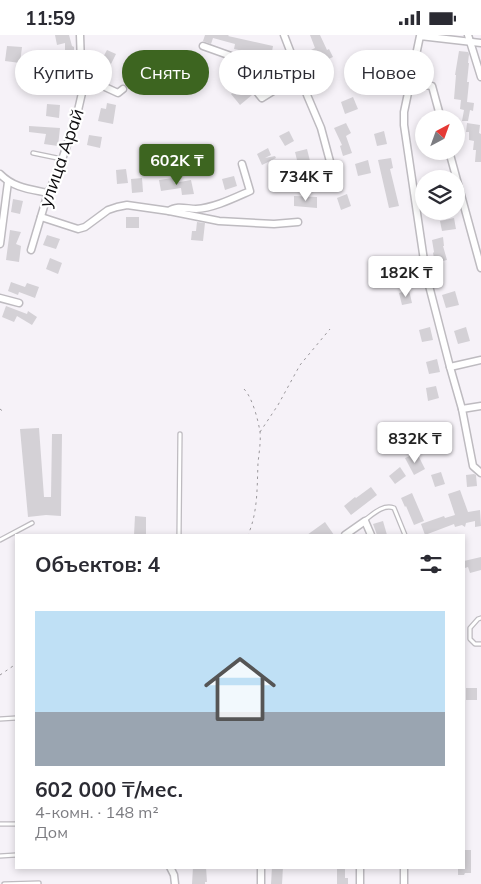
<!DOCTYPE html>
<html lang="ru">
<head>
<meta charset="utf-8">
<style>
	:root { --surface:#fff; --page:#f7f7f7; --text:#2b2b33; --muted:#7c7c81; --accent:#3d6520 }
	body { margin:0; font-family:Mulish,sans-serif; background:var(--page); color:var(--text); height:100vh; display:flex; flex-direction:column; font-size:19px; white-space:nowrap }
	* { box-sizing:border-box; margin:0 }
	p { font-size:16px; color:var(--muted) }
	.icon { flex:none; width:28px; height:28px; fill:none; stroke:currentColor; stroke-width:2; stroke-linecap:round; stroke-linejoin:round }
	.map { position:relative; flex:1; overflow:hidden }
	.drawer { position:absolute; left:15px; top:499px; width:450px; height:335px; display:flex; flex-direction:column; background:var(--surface); border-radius:0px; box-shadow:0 2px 8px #0003 }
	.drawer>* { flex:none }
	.guide { position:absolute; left:15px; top:15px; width:451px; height:45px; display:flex; gap:10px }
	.needle { width:32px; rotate:41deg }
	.controls { position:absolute; left:415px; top:75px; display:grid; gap:10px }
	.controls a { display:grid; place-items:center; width:50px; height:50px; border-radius:50%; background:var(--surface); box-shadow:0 2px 8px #0003; font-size:25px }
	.price { position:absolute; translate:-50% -42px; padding:0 11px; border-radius:5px; background:#fff; color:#222; font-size:16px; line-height:32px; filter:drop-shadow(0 1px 2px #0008) }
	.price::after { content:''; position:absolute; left:50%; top:30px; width:15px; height:11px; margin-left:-8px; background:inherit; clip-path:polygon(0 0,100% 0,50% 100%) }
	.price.active { background:var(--accent); color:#fff }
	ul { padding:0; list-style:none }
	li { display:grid; align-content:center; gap:10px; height:265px; padding:0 20px }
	li span { display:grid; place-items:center; height:155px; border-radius:0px; color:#555 }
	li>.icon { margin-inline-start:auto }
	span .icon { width:90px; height:90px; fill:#fffc; stroke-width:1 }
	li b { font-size:21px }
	h2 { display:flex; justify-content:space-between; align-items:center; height:60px; padding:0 20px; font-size:21px }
	.chip { padding:0 18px; border-radius:22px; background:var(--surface); box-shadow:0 2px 8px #0003; font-size:18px; line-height:45px }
	.chip.active { background:var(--accent); color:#fff }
	.status { display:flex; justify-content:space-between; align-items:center; height:35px; padding:0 25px; background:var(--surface); direction:ltr }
	.status svg { height:14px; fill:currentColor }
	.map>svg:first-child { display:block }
	.building { fill:#d4d1d6 }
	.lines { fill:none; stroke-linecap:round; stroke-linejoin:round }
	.lane-casing { stroke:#bebbc0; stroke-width:5.5 }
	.street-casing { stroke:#bebbc0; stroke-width:9 }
	.path { stroke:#9b989c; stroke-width:1; stroke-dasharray:2.5 4; stroke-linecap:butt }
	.lane { stroke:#fff; stroke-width:3 }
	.street { stroke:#fff; stroke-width:6 }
	.labels { text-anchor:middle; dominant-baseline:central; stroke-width:4.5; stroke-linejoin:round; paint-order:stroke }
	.street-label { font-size:18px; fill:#0d0c0e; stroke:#fff }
</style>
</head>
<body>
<div class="status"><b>11:59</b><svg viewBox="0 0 49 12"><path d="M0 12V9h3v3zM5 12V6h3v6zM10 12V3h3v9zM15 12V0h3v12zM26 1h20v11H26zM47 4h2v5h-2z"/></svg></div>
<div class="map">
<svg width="481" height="849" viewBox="0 0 481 849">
	<rect width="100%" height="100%" fill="#f6f2f8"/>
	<g class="building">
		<polygon points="55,0 69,0 72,11 74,12 74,24 65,24 65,8 57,10"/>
		<polygon points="205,0 229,0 228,1 273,11 271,22 262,19 258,36 247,33 245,29 248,17 234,14 235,9 213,3 211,9 203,6"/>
		<polygon points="310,0 320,0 327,15 329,14 333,22 318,29 311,15 315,13"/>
		<polygon points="7,11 22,12 20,28 5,26"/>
		<polygon points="107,15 116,19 111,29 100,43 90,35 97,26 100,28"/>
		<polygon points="459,16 468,17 469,19 468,28 469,28 467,47 469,47 467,67 474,68 473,76 470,75 468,86 462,86 464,75 460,74 461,65 454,64 456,40 455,40"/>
		<polygon points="171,24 181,29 175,42 165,37"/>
		<polygon points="144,32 155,34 152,44 149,44 145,58 135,54 138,45 141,46"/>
		<polygon points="324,33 329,43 317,49 312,38"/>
		<polygon points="61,34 73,35 72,51 60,50"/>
		<polygon points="242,49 252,60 240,70 231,59"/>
		<polygon points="353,62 358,74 345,79 341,67"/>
		<polygon points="107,68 116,70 113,89 98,86 101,73 106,74"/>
		<polygon points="47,69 60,70 59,83 46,81"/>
		<polygon points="346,88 351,98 346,101 352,118 343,121 340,111 342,110 334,93"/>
		<polygon points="467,88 480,90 479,98 481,99 481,127 475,127 476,115 473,115 474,106 469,105 469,97 466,97"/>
		<polygon points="29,91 60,93 58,111 44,109 46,99 29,97"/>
		<polygon points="289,96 294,106 285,111 279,101"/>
		<polygon points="384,96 387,109 377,111 374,99"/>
		<polygon points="89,100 102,102 100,113 87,110"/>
		<polygon points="157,109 158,127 148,128 146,110"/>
		<polygon points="268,113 271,120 265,123 275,121 276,123 262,130 257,119"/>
		<polygon points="307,114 312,134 317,133 319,147 307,149 303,128 298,129 295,117"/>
		<polygon points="391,123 393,133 390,134 399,171 389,173 378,125"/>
		<polygon points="368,125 371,138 358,141 355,129"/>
		<polygon points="126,134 128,148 117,149 116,135"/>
		<polygon points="234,141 237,151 225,155 222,144"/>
		<polygon points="142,143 143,157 132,158 131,144"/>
		<polygon points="173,143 174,148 191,145 194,159 182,160 181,153 161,156 159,145"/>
		<polygon points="347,159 351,171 341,175 337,163"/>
		<polygon points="294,161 317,162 317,173 294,171"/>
		<polygon points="13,164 23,166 20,179 11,177"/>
		<rect x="126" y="182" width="13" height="11"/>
		<polygon points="454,183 456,194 442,196 440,186"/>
		<polygon points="197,187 205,188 203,206 191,205 192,196 196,196"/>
		<polygon points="10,195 21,197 16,209 21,211 19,227 6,225"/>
		<polygon points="47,200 60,204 56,214 43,210"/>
		<polygon points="443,202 444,211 443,211 447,225 435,228 433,218 434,217 432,205"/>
		<polygon points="50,223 62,228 58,239 46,234"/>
		<polygon points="11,247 25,252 27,248 39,252 35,263 19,257 18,260 8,256"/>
		<polygon points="409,255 412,268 402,270 399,258"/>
		<polygon points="455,256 459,270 446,273 442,260"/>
		<polygon points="6,271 27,279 28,276 37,282 32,290 17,281 14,287 2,282"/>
		<polygon points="430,292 433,305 422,307 419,295"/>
		<polygon points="466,292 470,306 458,309 454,296"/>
		<polygon points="437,324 440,337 429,339 426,327"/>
		<polygon points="436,351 439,363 428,366 426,353"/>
		<polygon points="39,393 44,462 51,462 52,399 62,399 61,481 46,480 28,482 20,394"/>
		<polygon points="417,418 425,434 414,440 405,423"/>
		<polygon points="400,432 406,441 395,449 389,441"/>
		<polygon points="441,437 445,449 435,452 431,440"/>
		<polygon points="474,439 476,440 477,451 467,452 466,440"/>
		<polygon points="371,452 377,460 351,480 344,471 355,462 356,463"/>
		<polygon points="460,455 468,477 480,475 481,491 475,492 475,486 466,488 465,492 462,490 455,492 454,489 425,500 421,489 444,481 445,483 455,480 448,459"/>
		<polygon points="412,458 424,486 414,490 406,471 405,472 401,463"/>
		<polygon points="135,481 146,482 146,500 134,500"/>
		<polygon points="383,486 387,500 377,500 373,489"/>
		<polygon points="325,487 334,500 307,500"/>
		<polygon points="481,522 481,535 470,538 468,532 465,533 464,526"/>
		<rect x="466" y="653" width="11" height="12"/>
		<polygon points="464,815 471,815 471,838 465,838 464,840 458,840 458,832 464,832"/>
		<polygon points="193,832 206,832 207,847 205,847 205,849 192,849"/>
		<polygon points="272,832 283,832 282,849 271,849"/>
		<polygon points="337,832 345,832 345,843 348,843 348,849 337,849"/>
	</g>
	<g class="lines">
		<g class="lane-casing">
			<g id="lane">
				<polyline points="33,118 62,124"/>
				<path d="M365 485C373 479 383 469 394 473L405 500"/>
				<polyline points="179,500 180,399"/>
				<polyline points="0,505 32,488"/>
				<polyline points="481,583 478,584 470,593 470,604 475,609 481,609"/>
				<polyline points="0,684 16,683"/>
				<polyline points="0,789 16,789"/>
				<polyline points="0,821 16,820"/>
				<polyline points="4,849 39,848"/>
			</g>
		</g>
		<g class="street-casing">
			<g id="street">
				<polyline points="284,0 307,60 321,93 335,145"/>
				<polyline points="468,0 481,42"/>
				<polyline points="481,8 420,1 404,77 404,90 426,239 450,332 462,374 473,431 481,438"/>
				<polyline points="203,11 231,21 239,28 247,45 262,63 299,40"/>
				<polyline points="81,41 118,58 123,54"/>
				<polyline points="410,48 432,51 441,84"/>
				<polyline points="449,116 481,233"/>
				<path d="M0 139C14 153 29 154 48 158"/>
				<path d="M169 176C177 170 187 174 196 174 214 173 234 163 250 156L242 129"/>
				<polyline points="41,182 78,194 85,192 108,175 117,172 127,170 169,176 219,186 274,189 298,187"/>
				<polyline points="0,209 8,147"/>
				<polyline points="31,215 48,158 57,139 76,84 82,58 80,0"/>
				<polyline points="0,263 19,268"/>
				<polyline points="450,332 481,325"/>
				<polyline points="462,374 481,371"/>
				<polyline points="345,500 365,486 371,500"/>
				<polyline points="170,832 174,840 175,849"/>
				<polyline points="261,849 261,832"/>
				<polyline points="360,849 360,832"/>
				<polyline points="404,849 404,832"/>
			</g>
		</g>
		<g class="path">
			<path d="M244 354C252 362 258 384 260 397 261 406 259 418 258 428 257 452 258 477 248 500"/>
			<polyline points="0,374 5,378"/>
			<polyline points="260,397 278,370 300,330 330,294"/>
			<polyline points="0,640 16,629"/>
		</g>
		<use href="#lane" class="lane"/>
		<use href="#street" class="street"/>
	</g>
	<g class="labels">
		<g class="street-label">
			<text transform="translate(61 123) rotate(-71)">улица Арай</text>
		</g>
	</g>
</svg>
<div class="controls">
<a><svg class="needle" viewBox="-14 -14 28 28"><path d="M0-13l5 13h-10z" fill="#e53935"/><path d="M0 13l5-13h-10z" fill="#7c7c81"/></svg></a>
<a><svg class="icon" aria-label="layers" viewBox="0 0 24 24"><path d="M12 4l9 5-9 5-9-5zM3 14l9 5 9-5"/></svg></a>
</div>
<b class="price active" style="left:177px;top:151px">602K ₸</b>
<b class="price" style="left:306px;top:167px">734K ₸</b>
<b class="price" style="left:406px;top:263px">182K ₸</b>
<b class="price" style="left:415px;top:429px">832K ₸</b>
<div class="guide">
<a class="chip">Купить</a>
<a class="chip active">Снять</a>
<a class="chip">Фильтры</a>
<a class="chip">Новое</a>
</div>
<section class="drawer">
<h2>Объектов: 4<svg class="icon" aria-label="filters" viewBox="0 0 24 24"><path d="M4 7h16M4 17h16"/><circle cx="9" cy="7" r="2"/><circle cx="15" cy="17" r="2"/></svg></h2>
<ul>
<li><span style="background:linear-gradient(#bfe0f5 65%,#9aa5b1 0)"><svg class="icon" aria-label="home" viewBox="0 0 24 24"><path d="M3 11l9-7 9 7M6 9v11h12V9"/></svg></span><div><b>602 000 ₸/мес.</b><p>4-комн. · 148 m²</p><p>Дом</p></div></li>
</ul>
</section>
</div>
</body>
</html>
